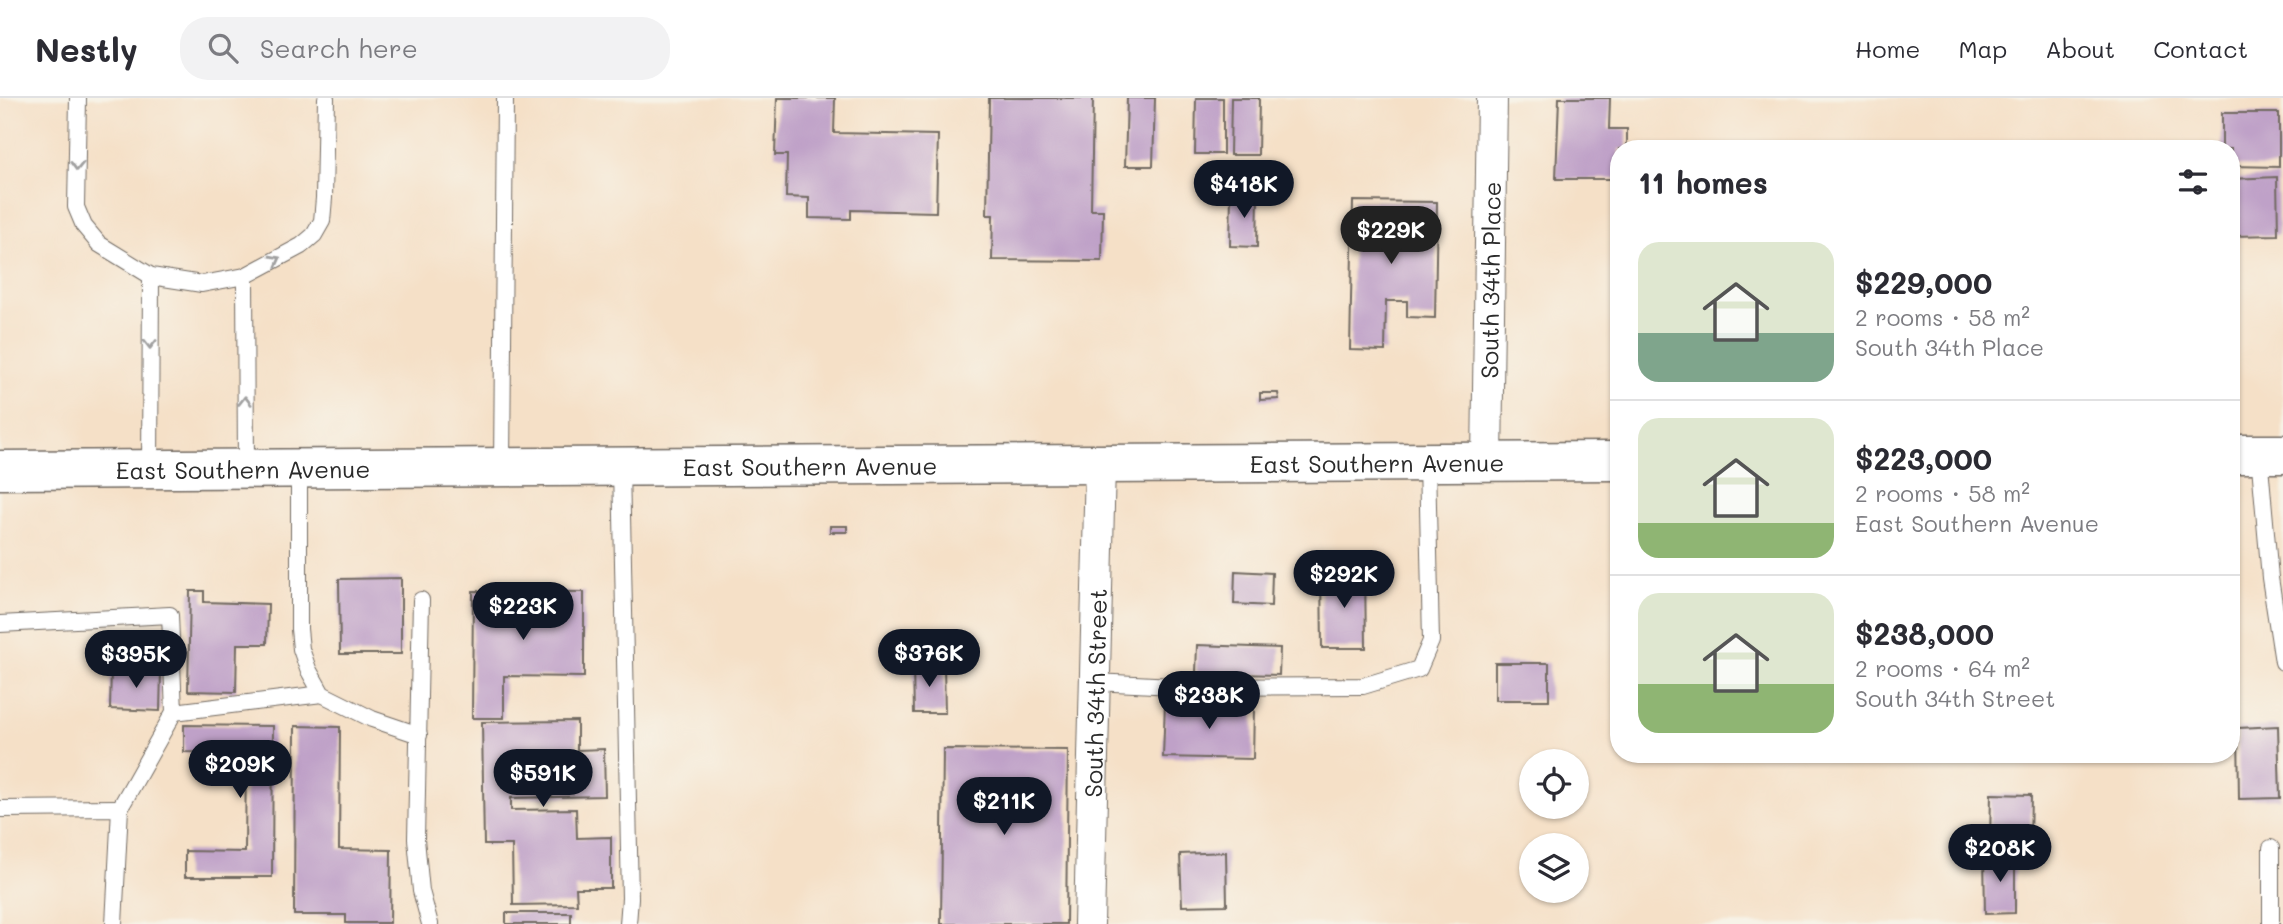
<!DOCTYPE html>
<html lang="en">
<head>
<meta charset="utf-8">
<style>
	:root { --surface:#fff; --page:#f2f2f3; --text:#2b2b33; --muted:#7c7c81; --line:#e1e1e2; --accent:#111827 }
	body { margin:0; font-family:Mali,sans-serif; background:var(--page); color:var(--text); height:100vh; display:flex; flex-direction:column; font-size:26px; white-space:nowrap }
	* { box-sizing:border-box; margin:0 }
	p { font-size:23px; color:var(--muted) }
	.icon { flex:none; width:38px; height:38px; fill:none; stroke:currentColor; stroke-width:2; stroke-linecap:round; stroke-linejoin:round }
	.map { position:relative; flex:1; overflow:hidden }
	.sheet { position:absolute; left:1610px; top:42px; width:630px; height:623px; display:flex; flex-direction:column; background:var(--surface); border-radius:28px; box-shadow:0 2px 5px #0004 }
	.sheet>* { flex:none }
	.controls { position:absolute; left:1519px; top:651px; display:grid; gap:14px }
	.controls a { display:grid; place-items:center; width:70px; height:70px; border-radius:50%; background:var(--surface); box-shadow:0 2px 5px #0004; font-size:35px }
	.price { position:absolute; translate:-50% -60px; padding:0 16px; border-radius:24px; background:var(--accent); color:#fff; font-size:23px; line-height:46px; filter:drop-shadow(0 2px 4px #0008) }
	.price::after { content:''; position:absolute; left:50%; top:42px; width:21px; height:16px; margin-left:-10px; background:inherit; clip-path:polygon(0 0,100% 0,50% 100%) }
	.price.current { background:#222; color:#fff }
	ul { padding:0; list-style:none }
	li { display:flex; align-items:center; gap:21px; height:175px; padding:0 28px }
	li+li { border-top:2px solid var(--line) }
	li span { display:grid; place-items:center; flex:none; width:196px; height:140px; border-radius:21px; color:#555 }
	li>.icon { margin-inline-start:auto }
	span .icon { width:84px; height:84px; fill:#fffc; stroke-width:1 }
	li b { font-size:30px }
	h2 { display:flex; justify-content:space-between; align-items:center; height:84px; padding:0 28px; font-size:30px }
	header { display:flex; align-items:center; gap:42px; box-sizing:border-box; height:98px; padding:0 35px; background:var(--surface); border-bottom:2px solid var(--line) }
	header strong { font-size:33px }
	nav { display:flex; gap:38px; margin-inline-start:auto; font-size:24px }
	.search { width:490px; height:63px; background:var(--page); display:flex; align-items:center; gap:18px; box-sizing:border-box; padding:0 24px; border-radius:28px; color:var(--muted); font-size:26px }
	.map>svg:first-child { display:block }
	.building { fill:#bfa1c8 }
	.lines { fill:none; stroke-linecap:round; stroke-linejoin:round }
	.lane-casing { stroke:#726a62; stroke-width:18 }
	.street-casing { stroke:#726a62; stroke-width:32 }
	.secondary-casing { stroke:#726a62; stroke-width:41 }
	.lane { stroke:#fff; stroke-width:16 }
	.street { stroke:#fff; stroke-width:30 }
	.secondary { stroke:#fff; stroke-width:38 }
	.oneway { stroke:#a0a0a0 }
	.labels { text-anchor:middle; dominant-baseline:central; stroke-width:6; stroke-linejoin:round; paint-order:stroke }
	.street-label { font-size:24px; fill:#2b2b2b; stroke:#f7f3e8 }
</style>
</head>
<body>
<header>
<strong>Nestly</strong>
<div class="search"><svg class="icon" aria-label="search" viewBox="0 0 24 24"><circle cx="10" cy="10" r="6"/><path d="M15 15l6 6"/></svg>Search here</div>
<nav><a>Home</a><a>Map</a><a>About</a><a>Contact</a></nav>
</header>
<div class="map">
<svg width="2283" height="826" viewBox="0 0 2283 826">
	<rect width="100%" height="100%" fill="#f7f3e8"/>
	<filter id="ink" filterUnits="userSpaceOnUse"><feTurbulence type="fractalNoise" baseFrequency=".0143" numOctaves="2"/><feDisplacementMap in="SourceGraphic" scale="14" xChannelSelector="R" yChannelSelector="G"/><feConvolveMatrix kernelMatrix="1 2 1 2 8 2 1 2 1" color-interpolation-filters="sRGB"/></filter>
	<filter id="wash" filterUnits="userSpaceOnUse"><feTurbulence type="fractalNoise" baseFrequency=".00686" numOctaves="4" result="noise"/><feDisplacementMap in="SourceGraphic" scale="28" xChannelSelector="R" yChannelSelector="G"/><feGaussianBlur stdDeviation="1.57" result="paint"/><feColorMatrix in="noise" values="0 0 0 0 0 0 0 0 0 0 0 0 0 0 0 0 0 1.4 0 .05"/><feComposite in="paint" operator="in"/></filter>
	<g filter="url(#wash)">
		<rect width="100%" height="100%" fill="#f5e0c7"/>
		<g id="blocks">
			<g class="building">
				<polygon points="777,0 835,0 834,35 938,37 936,114 851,112 851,121 809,120 809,100 786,99 787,57 775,57"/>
				<polygon points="989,0 1093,0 1091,112 1103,112 1102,163 992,162 993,117 987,117"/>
				<polygon points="1127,0 1155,0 1153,68 1125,68"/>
				<polygon points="1196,0 1223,0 1223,56 1195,56"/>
				<polygon points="1231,0 1259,0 1258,57 1230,57"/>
				<polygon points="1559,0 1610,0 1609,31 1627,31 1627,51 1619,51 1619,81 1556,81"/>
				<polygon points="2222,15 2279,15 2279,69 2231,68 2231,51 2222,51"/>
				<polygon points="2277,79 2278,137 2231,138 2231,81"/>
				<polygon points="1231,96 1258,96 1257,149 1230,148"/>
				<polygon points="1353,103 1437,104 1435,220 1407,219 1407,203 1386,203 1385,253 1350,252"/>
				<polygon points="1260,295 1278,295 1279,301 1260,302"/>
				<rect x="830" y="428" width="17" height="6"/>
				<polygon points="1235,473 1272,475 1271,508 1234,506"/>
				<polygon points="1365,474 1366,550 1322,550 1321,475"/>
				<polygon points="401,480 401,556 340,556 339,481"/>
				<polygon points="190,493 204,493 204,504 268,506 267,546 237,546 236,594 188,593"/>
				<polygon points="473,493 584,494 584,579 504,578 504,620 472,620"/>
				<polygon points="1197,547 1280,550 1279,577 1196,575"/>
				<rect x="1495" y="565" width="54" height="37"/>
				<polygon points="913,567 944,567 945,615 914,615"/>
				<polygon points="111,570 161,572 160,613 110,611"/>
				<polygon points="1165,605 1254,608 1253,661 1163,659"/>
				<polygon points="577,623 577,652 604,651 605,698 511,700 511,712 576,711 577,740 611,739 611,790 576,790 577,806 513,807 512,747 484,747 482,624"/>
				<polygon points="184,627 273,628 272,779 185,779 185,753 245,754 246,655 184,654"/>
				<polygon points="295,628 340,629 339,751 391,752 390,825 346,825 346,817 294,817"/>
				<polygon points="2278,628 2280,700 2239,701 2238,630"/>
				<polygon points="943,651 1068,652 1066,826 941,826"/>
				<polygon points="1991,696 2031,697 2030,743 1990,742"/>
				<polygon points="1226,754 1227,807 1182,808 1180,756"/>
				<polygon points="1984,756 2015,756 2015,815 1985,816"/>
				<rect x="506" y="815" width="65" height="11"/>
			</g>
		</g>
	</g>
	<g filter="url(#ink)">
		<use href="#blocks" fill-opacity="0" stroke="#726a62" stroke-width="2"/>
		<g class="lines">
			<g class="lane-casing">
				<g id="lane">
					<polyline points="78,0 76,109 84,128 99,146 151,178 202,186 245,178 301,148 314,137 322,123 324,100 326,0"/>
					<polyline points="2114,50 2114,51"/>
					<polyline points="245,178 246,371"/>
					<polyline points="2259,356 2270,480 2283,564"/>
					<polyline points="502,369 505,0"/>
					<polyline points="621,369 630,800 628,826"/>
					<polyline points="150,371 151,178"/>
					<polyline points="299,371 299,531 301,551 308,571 322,596 372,621 419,637"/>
					<polyline points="421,502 416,741 421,793 430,826"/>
					<polyline points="0,526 170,517 174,614 120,710"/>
					<polyline points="1095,584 1193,589 1363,588 1419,571 1431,543 1427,364"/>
					<polyline points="174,614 322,596"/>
					<polyline points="0,711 120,710 114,826"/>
					<polyline points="2271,750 2271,826"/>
				</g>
			</g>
			<g class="street-casing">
				<g id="street">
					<path id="s1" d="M1487 364 1492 0"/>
					<path id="s2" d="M1089 826 1100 366"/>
				</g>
			</g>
			<g class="secondary-casing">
				<g id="secondary">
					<polyline points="2231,356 2283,356"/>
					<path id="s3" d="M0 372 1619 363"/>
				</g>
			</g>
			<use href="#lane" class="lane"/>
			<use href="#street" class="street"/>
			<use href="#secondary" class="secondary"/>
		</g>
		<defs><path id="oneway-chevron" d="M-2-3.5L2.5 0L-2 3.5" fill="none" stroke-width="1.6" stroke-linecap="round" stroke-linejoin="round" transform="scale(1.75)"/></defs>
		<g class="oneway">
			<use href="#oneway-chevron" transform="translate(77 68) rotate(91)"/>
			<use href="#oneway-chevron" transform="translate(276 162) rotate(-28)"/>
			<use href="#oneway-chevron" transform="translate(150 246) rotate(90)"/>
			<use href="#oneway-chevron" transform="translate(245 303) rotate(-90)"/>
		</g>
	</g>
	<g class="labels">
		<g class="street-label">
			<text stroke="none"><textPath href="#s1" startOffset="182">South 34th Place</textPath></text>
			<text stroke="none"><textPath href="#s3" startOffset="1377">East Southern Avenue</textPath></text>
			<text stroke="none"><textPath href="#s3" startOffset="810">East Southern Avenue</textPath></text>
			<text stroke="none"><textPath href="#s3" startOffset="243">East Southern Avenue</textPath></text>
			<text stroke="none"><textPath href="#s2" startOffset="231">South 34th Street</textPath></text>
		</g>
	</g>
</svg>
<div class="controls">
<a><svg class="icon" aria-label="locate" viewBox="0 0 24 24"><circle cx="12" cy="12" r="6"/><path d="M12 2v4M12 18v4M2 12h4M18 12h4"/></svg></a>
<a><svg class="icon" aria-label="layers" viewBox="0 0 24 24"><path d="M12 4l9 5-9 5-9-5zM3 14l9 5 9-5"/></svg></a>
</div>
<b class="price" style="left:1244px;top:122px">$418K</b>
<b class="price current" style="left:1391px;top:168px">$229K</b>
<b class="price" style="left:1344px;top:512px">$292K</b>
<b class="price" style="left:523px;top:544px">$223K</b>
<b class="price" style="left:929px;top:591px">$376K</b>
<b class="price" style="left:136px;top:592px">$395K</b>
<b class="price" style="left:1209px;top:633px">$238K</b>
<b class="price" style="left:240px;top:702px">$209K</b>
<b class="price" style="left:543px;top:711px">$591K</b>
<b class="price" style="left:1004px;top:739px">$211K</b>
<b class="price" style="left:2000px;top:786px">$208K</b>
<section class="sheet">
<h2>11 homes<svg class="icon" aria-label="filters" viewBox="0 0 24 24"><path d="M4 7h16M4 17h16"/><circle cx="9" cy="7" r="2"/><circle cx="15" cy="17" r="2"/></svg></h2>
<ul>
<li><span style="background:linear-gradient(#dfe7d0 65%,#7fa58c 0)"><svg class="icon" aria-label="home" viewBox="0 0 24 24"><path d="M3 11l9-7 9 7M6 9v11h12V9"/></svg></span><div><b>$229,000</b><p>2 rooms · 58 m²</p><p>South 34th Place</p></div></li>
<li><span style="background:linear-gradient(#dfe7d0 75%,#8fb573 0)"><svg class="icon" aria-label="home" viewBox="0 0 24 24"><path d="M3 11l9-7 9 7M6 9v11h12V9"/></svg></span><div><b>$223,000</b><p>2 rooms · 58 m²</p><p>East Southern Avenue</p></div></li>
<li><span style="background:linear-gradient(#dfe7d0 65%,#8fb573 0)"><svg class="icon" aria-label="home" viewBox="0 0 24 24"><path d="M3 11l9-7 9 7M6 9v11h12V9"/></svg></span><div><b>$238,000</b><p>2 rooms · 64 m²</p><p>South 34th Street</p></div></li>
</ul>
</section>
</div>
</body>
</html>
